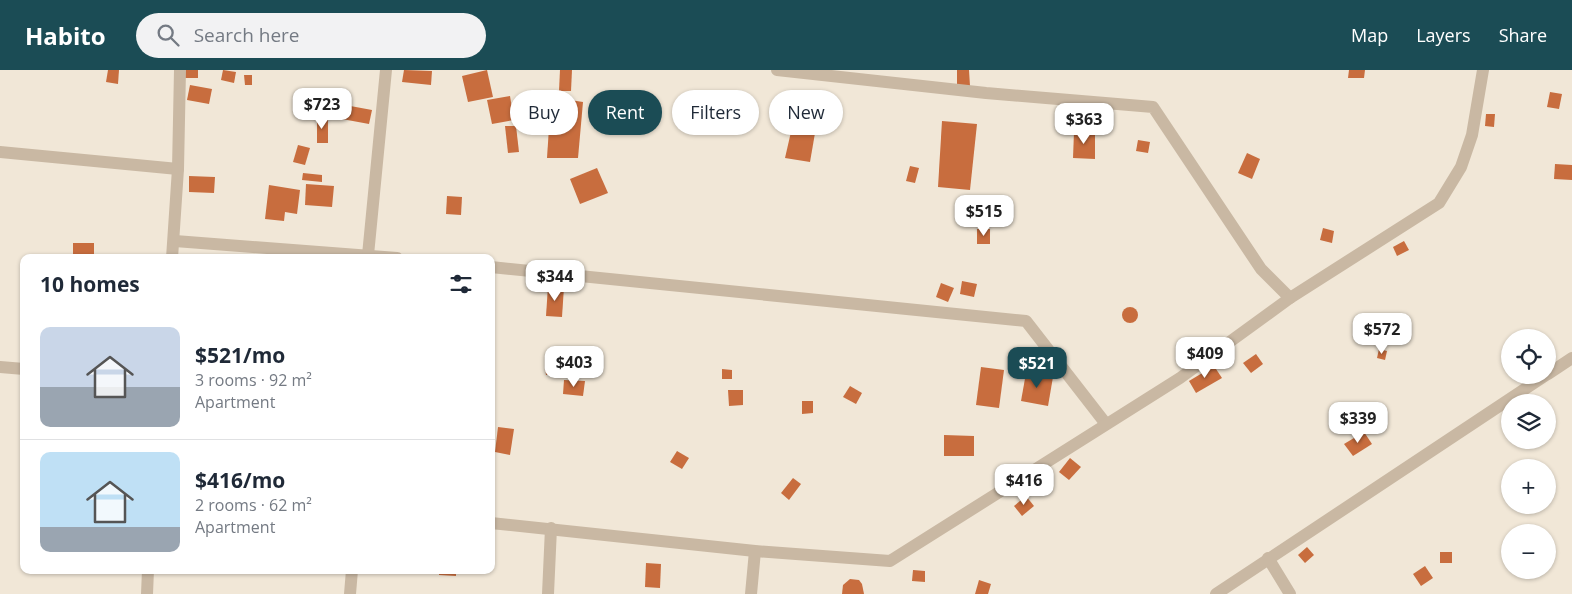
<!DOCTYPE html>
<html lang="en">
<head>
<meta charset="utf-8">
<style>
	:root { --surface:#fff; --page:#f2f2f3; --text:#1f2937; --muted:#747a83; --line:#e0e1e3; --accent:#1b4c55 }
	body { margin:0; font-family:"Open Sans",sans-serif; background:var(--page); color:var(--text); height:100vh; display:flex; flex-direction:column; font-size:19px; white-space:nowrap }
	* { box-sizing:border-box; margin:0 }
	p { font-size:16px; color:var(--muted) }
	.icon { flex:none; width:28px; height:28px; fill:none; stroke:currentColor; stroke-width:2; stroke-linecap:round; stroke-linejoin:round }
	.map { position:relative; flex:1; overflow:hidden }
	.sheet { position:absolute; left:20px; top:184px; width:475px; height:320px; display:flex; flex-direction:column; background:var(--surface); border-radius:10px; box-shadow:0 1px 4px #0004 }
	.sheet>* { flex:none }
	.top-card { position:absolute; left:510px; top:20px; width:475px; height:45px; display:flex; gap:10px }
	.buttons { position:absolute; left:1501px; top:259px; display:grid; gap:10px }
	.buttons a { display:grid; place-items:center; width:55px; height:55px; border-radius:50%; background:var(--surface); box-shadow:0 1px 4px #0004; font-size:25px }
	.price { position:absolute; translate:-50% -42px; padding:0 11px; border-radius:10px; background:#fff; color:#222; font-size:16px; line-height:32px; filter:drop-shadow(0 1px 2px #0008) }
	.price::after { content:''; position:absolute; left:50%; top:30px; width:15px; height:11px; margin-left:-8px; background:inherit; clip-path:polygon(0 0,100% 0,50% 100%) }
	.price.selected { background:var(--accent); color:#fff }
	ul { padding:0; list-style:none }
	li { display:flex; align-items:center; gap:15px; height:125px; padding:0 20px }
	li+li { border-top:1px solid var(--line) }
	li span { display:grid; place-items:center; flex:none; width:140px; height:100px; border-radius:10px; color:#555 }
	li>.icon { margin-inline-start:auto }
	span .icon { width:60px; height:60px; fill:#fffc; stroke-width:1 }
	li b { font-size:21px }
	h2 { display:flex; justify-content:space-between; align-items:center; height:60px; padding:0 20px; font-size:21px }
	.tag { padding:0 18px; border-radius:22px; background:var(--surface); box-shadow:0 1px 4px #0004; font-size:18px; line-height:45px }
	.tag.selected { background:var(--accent); color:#fff }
	header { display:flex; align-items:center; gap:30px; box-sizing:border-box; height:70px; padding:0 25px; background:var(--accent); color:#fff }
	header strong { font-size:24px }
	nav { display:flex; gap:28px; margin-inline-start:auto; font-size:18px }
	.search { width:350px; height:45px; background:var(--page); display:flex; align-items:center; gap:12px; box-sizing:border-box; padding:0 18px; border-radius:28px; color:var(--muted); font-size:19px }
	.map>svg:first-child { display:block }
	.building { fill:#c86d3e }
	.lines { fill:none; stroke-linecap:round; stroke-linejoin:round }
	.minor { stroke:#c9b8a3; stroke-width:12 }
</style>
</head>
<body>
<header>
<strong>Habito</strong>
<div class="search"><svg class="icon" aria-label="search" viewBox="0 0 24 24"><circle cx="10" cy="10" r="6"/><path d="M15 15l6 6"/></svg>Search here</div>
<nav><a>Map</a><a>Layers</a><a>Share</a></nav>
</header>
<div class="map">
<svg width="1572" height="524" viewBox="0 0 1572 524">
	<rect width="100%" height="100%" fill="#f1e7d7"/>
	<g class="building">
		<polygon points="108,0 119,0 118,14 106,12"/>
		<rect x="183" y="0" width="15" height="8"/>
		<polygon points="223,0 236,2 234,13 221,10"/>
		<polygon points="404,0 432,1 431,15 402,12"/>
		<polygon points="487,0 493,27 468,32 462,6"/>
		<polygon points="560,0 572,0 571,21 559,21"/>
		<polygon points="957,0 969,0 970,16 957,17"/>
		<polygon points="1349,0 1365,0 1364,8 1348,8"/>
		<polygon points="244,5 252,5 252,15 245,15"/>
		<polygon points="190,15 212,19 209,34 187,30"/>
		<polygon points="1550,22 1562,24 1559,39 1547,37"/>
		<polygon points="312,24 330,29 327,41 308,36"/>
		<polygon points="510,26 514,50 492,54 487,30"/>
		<polygon points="551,27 583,32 578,88 547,88"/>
		<polygon points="345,35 372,40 369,54 342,49"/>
		<polygon points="796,40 819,40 810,92 785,88"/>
		<polygon points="1486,44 1495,44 1494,57 1485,56"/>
		<rect x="317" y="48" width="11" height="25"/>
		<polygon points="942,51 977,54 970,120 938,117"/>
		<polygon points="505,56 516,56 519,82 508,83"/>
		<polygon points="1074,62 1095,62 1095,89 1073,88"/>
		<polygon points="1138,70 1150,72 1148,83 1136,81"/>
		<polygon points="298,75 310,78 305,95 293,92"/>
		<polygon points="1247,83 1260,89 1252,109 1238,103"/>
		<polygon points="1555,94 1572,95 1572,110 1554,109"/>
		<polygon points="910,96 919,98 915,113 906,111"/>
		<polygon points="597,98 608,123 580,134 570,109"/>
		<polygon points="303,103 322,105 322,112 302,110"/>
		<polygon points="189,106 215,107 214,123 189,122"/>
		<polygon points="306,114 334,116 332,137 305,135"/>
		<polygon points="269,115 300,120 297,144 285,142 284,151 265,149"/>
		<polygon points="447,126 462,127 461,145 446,144"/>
		<polygon points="1323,158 1334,161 1332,173 1320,170"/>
		<rect x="977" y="159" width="13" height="15"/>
		<polygon points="1404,171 1409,180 1397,186 1393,177"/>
		<rect x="73" y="173" width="21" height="15"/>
		<polygon points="962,211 977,214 974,227 960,224"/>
		<polygon points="941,213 954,218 948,232 936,227"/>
		<polygon points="548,216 564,217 562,247 546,246"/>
		<circle cx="1130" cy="245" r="8"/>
		<polygon points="1376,263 1384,266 1381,274 1373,271"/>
		<polygon points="1379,279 1387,281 1385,290 1377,288"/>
		<polygon points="1256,284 1263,294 1251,303 1243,293"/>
		<polygon points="1214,296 1222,308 1196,323 1189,311"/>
		<polygon points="545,297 555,297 556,305 546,305"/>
		<polygon points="981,297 1004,300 999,338 976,335"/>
		<polygon points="722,299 732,300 732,309 722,309"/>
		<polygon points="1026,303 1053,307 1048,336 1021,331"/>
		<polygon points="564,310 585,311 583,326 563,324"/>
		<polygon points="850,316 862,323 856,334 843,327"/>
		<polygon points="728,320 743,320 743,335 729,336"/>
		<polygon points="802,331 813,331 813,343 802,344"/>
		<polygon points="498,357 514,359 510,385 495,382"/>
		<polygon points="1364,362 1372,374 1353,386 1344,374"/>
		<polygon points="944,365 974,366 974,386 944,386"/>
		<polygon points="677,381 689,388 682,399 670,392"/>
		<polygon points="1070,388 1081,397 1069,410 1059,402"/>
		<polygon points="793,408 801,414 789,430 781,423"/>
		<polygon points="1026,426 1034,436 1022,446 1014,436"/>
		<polygon points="1307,477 1314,485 1305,493 1298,485"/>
		<rect x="1440" y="482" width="12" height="11"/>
		<polygon points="646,493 661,494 660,518 645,517"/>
		<polygon points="1425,496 1433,508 1421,516 1413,504"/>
		<polygon points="439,500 456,500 456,506 439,505"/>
		<polygon points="913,500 925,501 925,512 912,511"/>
		<polygon points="850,509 859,510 862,514 864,524 842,524 843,515"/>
		<polygon points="979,510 991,514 988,524 975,524"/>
	</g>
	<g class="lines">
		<g class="minor">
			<polyline points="777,0 986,23 1153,37 1261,199 1290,228"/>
			<polyline points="0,82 178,99"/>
			<polyline points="175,171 397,188"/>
			<polyline points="368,185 386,0"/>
			<polyline points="172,188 178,99 180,0"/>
			<polyline points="491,197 1026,251 1106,354"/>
			<polyline points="0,297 24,299"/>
			<polyline points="1548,304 1572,288"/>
			<polyline points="491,453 755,481 890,491 1180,308 1290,228 1439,133 1461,97 1472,65 1483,0"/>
			<polyline points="1268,488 1290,524"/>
			<polyline points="147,524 148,500"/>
			<polyline points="350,524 352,500"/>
			<polyline points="548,524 551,458"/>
			<polyline points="751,524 755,481"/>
			<polyline points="1216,524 1546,305"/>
		</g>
	</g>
</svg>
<div class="buttons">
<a><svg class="icon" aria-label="locate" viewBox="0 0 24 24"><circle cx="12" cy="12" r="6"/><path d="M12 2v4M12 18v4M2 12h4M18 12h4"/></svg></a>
<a><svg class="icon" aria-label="layers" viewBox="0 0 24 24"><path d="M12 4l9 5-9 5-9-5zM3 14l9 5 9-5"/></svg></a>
<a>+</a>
<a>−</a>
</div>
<b class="price" style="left:322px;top:60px">$723</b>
<b class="price" style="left:1084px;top:75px">$363</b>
<b class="price" style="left:984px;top:167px">$515</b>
<b class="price" style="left:555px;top:232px">$344</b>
<b class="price" style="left:1382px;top:285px">$572</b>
<b class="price" style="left:1205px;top:309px">$409</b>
<b class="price" style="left:574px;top:318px">$403</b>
<b class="price selected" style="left:1037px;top:319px">$521</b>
<b class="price" style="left:1358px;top:374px">$339</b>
<b class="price" style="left:1024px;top:436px">$416</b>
<div class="top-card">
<a class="tag">Buy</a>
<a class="tag selected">Rent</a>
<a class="tag">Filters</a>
<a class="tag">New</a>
</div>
<section class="sheet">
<h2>10 homes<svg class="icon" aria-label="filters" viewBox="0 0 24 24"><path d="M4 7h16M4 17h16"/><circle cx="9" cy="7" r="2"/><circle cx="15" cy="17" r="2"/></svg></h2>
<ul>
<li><span style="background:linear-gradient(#c9d6e8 60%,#9aa5b1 0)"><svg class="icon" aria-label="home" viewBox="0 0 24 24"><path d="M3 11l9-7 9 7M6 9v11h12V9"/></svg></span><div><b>$521/mo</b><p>3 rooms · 92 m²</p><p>Apartment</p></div></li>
<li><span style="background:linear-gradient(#bfe0f5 75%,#9aa5b1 0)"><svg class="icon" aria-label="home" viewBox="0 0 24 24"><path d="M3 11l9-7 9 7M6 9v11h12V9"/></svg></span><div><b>$416/mo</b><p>2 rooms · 62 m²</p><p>Apartment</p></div></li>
</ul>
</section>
</div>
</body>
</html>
